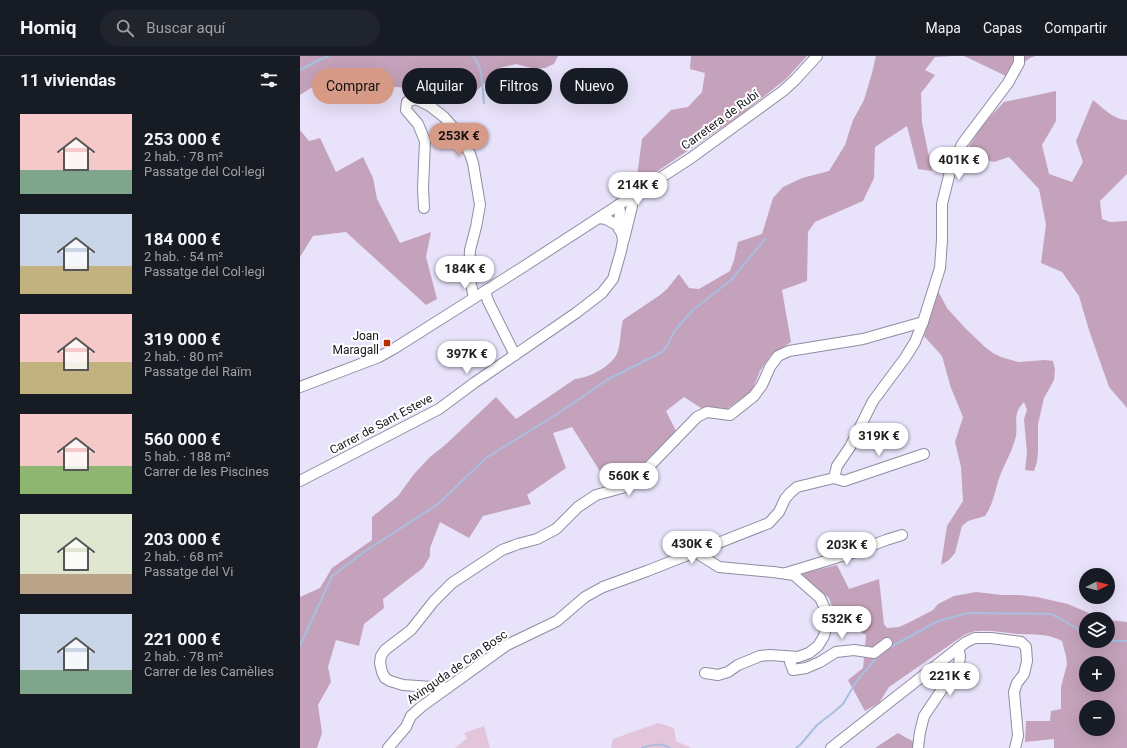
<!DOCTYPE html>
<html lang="es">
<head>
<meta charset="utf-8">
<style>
	:root { --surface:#171b24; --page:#20242c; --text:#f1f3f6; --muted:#9ea1a6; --line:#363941; --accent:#d79a87 }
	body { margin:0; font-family:Roboto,sans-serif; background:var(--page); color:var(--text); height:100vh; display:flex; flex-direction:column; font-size:15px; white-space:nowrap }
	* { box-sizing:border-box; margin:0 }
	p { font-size:13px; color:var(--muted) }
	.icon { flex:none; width:22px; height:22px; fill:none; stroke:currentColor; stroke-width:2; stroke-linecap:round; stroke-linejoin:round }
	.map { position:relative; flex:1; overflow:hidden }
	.drawer { display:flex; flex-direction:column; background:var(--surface); width:300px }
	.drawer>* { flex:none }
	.banner { position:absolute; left:12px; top:12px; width:380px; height:36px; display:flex; gap:8px }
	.needle { width:26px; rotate:84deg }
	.buttons { position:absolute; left:779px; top:512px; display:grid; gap:8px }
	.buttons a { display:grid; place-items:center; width:36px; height:36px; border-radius:50%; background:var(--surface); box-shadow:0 4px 16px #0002; font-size:20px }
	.price { position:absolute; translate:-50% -34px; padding:0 9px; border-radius:14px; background:#fff; color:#222; font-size:13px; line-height:26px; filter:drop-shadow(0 1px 2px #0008) }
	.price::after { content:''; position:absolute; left:50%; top:24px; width:12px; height:9px; margin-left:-6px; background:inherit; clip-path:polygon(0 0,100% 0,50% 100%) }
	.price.on { background:var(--accent); color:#111 }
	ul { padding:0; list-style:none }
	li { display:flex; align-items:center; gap:12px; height:100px; padding:0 20px }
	li span { display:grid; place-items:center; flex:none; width:112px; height:80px; border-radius:0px; color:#555 }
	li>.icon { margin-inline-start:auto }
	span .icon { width:48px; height:48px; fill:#fffc; stroke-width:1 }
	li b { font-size:17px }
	h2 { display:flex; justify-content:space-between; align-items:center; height:48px; padding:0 20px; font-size:17px }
	.chip { padding:0 14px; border-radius:18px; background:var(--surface); box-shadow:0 4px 16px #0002; font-size:14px; line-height:36px }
	.chip.on { background:var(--accent); color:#111 }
	header { display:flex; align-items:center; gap:24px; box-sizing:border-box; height:56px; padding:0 20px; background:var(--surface); border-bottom:1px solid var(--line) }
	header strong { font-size:19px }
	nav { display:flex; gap:22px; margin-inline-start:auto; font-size:14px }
	.search { width:280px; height:36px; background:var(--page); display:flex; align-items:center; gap:10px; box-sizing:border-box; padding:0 14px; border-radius:22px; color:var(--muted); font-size:15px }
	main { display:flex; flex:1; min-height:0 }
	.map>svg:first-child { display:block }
	.green { fill:#e3c5db }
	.forest { fill:#c5a2bb; fill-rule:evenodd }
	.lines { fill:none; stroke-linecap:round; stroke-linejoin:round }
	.stream { stroke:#a8bfdf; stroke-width:2 }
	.minor-casing { stroke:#918ca1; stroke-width:12 }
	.minor { stroke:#fff; stroke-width:10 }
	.poi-dot { fill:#b82e00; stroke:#fff; stroke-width:1.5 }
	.labels { text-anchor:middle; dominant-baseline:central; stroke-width:4; stroke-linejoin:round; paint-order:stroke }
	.street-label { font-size:12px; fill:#16141c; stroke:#fff }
	.poi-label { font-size:12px; fill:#16141c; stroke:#fff; text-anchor:end }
</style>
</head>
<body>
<header>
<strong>Homiq</strong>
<div class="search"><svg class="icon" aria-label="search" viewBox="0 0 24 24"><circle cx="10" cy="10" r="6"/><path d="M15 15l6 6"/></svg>Buscar aquí</div>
<nav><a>Mapa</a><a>Capas</a><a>Compartir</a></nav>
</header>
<main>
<section class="drawer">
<h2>11 viviendas<svg class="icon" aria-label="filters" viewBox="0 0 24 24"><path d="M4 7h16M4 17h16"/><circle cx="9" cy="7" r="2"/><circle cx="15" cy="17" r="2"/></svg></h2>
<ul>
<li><span style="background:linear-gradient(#f6c9c9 70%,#7fa58c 0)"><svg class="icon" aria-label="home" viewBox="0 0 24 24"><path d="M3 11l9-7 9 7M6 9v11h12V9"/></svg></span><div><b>253 000 €</b><p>2 hab. · 78 m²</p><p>Passatge del Col·legi</p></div></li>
<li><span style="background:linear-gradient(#c9d6e8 65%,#c2b280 0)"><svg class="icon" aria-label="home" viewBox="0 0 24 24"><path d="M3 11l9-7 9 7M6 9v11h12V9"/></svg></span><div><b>184 000 €</b><p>2 hab. · 54 m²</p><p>Passatge del Col·legi</p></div></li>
<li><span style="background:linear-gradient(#f6c9c9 60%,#c2b280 0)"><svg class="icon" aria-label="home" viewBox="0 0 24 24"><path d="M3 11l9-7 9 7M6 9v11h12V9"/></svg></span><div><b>319 000 €</b><p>2 hab. · 80 m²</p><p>Passatge del Raïm</p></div></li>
<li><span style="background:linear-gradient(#f6c9c9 65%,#8fb573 0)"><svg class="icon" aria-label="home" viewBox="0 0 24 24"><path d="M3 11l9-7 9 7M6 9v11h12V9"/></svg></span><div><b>560 000 €</b><p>5 hab. · 188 m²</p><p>Carrer de les Piscines</p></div></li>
<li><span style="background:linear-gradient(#dfe7d0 75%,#b9a48a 0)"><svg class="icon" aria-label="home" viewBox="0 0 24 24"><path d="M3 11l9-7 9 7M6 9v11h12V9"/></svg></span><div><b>203 000 €</b><p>2 hab. · 68 m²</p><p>Passatge del Vi</p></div></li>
<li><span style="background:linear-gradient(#c9d6e8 70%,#7fa58c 0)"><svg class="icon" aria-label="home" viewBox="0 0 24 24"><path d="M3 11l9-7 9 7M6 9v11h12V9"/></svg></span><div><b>221 000 €</b><p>2 hab. · 78 m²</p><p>Carrer de les Camèlies</p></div></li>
</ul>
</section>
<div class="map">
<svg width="827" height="692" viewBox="0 0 827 692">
	<rect width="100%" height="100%" fill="#e8e2fa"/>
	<g class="green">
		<polygon points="358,667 374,672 376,685 391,692 298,692 311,692 313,683"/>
		<polygon points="184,670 190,692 155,692 167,682 164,677"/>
	</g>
	<g class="forest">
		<polygon points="0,0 258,0 254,8 245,12 235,13 216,8 199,12 191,18 186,26 171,40 145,47 121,33 83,30 54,32 50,27 28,21 0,39"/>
		<polygon points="391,0 507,0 486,23 439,60 346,123 340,124 337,120 342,83 371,54 388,51 402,36 405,17 390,13"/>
		<path d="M576 0H653L635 1 625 14 635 19 621 37 622 67 632 115 618 113 607 70 575 91 574 122 563 145 515 166 508 176 507 225 482 234 491 286 471 299 460 315 452 335 427 353 401 352 384 341 366 355 376 375 328 423 308 428 272 371 253 377 266 412 227 439 231 448 183 460 169 482 140 466 130 492V500L123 512 83 543 84 552 64 568 59 590 36 584 28 611 31 626 18 649 22 677 17 692H0V541L20 532 32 512 72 484V461L98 440 114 418 131 400 144 390 196 341 216 363 275 323C289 322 314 309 318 295 321 285 320 274 323 264L360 239 367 233 379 218 389 232 399 233 430 215 434 204 438 186 462 178 473 142 483 131 502 122 529 115 545 89 553 64 564 44 572 17Z"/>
		<polygon points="664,0 735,0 730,2 706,20"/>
		<path d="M756 35V65L742 89 749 118 772 126 783 106 776 85 793 44C802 51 814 64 827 64V118L800 145 802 163 810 166 827 165V352L809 331 789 274 779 240 762 216 741 207 746 168 739 133 709 101 694 106 664 98 683 68 704 46Z"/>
		<polygon points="0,74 9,85 20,82 36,116 63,101 73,122 77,143 100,187 131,176 126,201 137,243 126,249 46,176 13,180 0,201"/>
		<path d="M638 235 647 252 665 272 685 291 693 297 701 301 718 306 745 304 753 305 755 314 754 324 744 342 738 368V396L737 406 734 415 725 414 727 397 724 363 727 354 724 346C712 358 718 366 716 380 713 392 707 404 702 415 695 430 695 446 685 460L668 465 662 470 655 497 649 504 641 509 647 470 663 445 661 411 655 386 663 361 651 332 642 300 624 280Z"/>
		<path d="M537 509 549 533 579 523 584 568 587 572 599 571 610 566 633 554 638 548 654 540 676 536 702 539H720L737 541 768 548 798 561 805 563H786V585H808V564L827 566V692H754V683L725 686 726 665H750L751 655 761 653V631L767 608 766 600 762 585C748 577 734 579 719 578 706 577 692 574 679 575 673 575 669 577 664 579L589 631 579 647 565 655 548 624 563 612 566 579 537 565 529 542 500 518ZM786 607H808V629H786ZM786 651H808V673H786Z"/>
		<polygon points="598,677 614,686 613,692 575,692"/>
	</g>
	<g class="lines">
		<g class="stream">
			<path d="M173 0C184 13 182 31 184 47"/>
			<polyline points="0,14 17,5 29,0"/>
			<polyline points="808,585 827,585"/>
			<polyline points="0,590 32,520 64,496 138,448 186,402 257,358 307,324 362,296 367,290 375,274 394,253 431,224 465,183"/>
			<polyline points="585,594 638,565 668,557 751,558 759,562 786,578"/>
			<path d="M342 692C351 688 362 687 370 692"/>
			<polyline points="496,692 501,688 517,669 535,655 543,648 556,626 577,601"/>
		</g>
		<g class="minor-casing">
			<g id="minor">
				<polyline points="318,149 320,155 319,173"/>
				<polyline points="124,152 123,132 125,85 118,68 106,54 107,46 116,43 130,50 144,61 158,77 170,98 173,107 180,149 176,171 170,194 169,219 174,242"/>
				<polyline points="324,183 332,150 332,140"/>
				<polyline points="185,235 188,245 215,299"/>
				<polyline points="0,331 79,301 95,292 223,211 391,102 483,35 495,24 517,0"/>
				<polyline points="534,422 544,425 624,398"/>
				<polyline points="0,425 139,353 174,327 276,257 302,237 313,223 321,195 323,185 322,178 317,169 306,163 299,162"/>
				<polyline points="395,496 419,511 473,516 494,519 520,542 527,557 527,568 524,580 518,590 509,597 498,601 470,599 460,600 438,609 428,616 418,619 405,617"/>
				<polyline points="486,517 555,496 586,484 602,479"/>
				<polyline points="495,601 490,606 493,614 506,612 520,606 536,596 554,594 574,597 587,587"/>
				<polyline points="147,632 103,629 90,625 85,622 82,616 80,607 81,600 85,594 111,574 134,545 152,527 202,494 218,488 237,483 256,473 278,451 296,439 322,432 335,425 397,361 407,356 430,359 454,340 462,329 470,311 478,300 489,295 563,283 623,266"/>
				<polyline points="88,692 106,671 111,660 121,651 207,589 257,565 285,541 303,531 347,515 469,467 479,456 485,443 490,437 497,431 534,422 537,410 550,391 573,345 605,302 615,286 623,266 640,212 642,184 642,148 651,112 662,88 708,27 719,7 719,0"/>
				<polyline points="531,692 666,586 675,582 691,582 721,586 726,591 727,605 724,618 717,627 714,636 718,680 715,692"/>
				<polyline points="618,692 620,676 624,660 659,608 660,600 658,592"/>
			</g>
		</g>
		<use href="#minor" class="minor"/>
	</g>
	<rect class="poi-dot" x="83" y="283" width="8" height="8" rx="2"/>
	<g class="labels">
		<g class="street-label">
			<text transform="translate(420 64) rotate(-36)">Carretera de Rubí</text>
			<text transform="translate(81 368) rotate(-28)">Carrer de Sant Esteve</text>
			<text transform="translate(157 611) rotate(-35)">Avinguda de Can Bosc</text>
		</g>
		<g class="poi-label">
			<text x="79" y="280">Joan<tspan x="79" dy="14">Maragall</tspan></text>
		</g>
	</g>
</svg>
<div class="buttons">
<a><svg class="needle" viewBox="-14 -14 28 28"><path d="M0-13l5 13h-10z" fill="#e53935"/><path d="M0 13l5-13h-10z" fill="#9ea1a6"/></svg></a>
<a><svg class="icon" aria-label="layers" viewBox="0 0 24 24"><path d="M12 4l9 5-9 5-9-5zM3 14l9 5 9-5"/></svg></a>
<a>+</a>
<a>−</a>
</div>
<b class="price on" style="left:159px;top:101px">253K €</b>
<b class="price" style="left:659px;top:125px">401K €</b>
<b class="price" style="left:338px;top:150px">214K €</b>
<b class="price" style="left:165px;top:234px">184K €</b>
<b class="price" style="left:167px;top:319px">397K €</b>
<b class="price" style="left:579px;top:401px">319K €</b>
<b class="price" style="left:329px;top:441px">560K €</b>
<b class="price" style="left:392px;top:509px">430K €</b>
<b class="price" style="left:547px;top:510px">203K €</b>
<b class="price" style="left:542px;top:584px">532K €</b>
<b class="price" style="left:650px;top:641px">221K €</b>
<div class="banner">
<a class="chip on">Comprar</a>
<a class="chip">Alquilar</a>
<a class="chip">Filtros</a>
<a class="chip">Nuevo</a>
</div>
</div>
</main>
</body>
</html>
